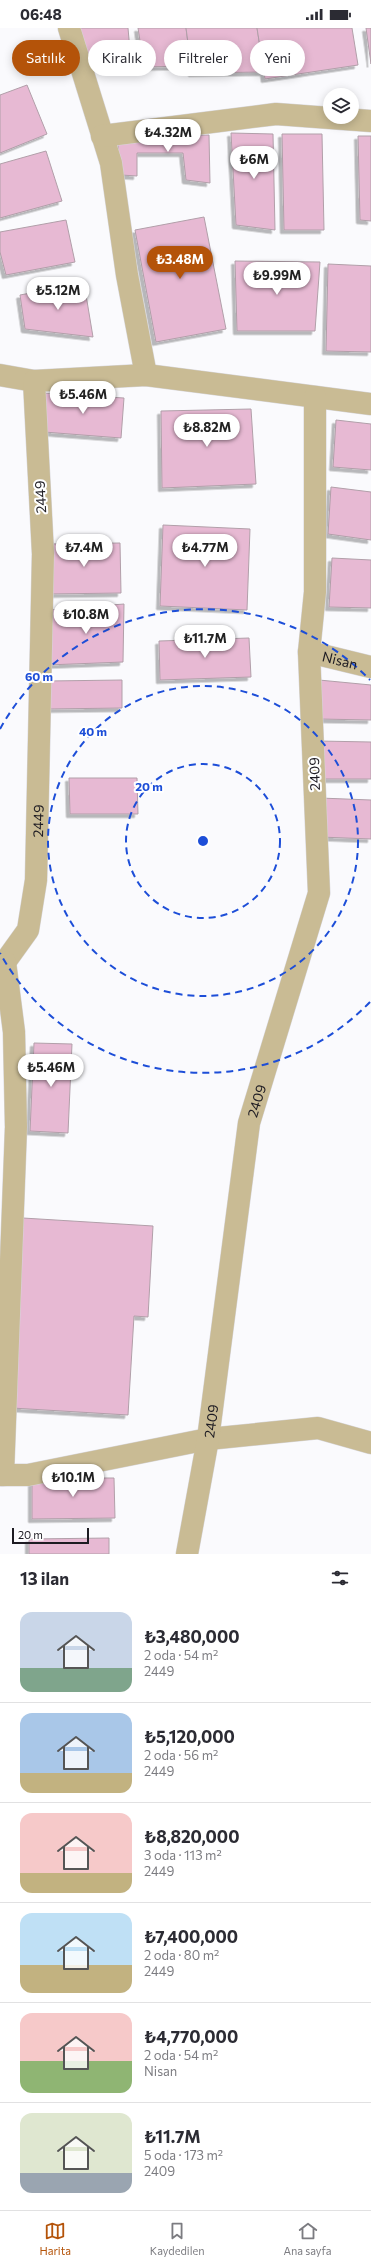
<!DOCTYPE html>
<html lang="tr">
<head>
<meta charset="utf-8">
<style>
	:root { --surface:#fff; --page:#f2f2f3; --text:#2b2b33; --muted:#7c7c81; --line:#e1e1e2; --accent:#b45309 }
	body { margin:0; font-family:Commissioner,sans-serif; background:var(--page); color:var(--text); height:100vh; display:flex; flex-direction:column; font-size:15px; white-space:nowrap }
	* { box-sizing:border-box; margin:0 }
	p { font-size:13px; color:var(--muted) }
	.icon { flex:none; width:22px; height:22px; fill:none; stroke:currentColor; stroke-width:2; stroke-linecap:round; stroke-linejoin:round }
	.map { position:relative; height:1526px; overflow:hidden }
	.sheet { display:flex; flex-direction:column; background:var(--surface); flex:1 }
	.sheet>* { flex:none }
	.guide { position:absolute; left:12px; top:12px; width:347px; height:36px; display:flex; gap:8px }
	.controls { position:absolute; left:323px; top:60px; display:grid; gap:8px }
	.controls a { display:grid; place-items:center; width:36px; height:36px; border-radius:50%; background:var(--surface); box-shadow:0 2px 10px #0003; font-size:20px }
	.scale { position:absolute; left:12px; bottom:10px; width:77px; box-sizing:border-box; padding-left:4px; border:2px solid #1d1b22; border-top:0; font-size:11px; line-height:14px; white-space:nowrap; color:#1d1b22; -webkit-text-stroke:3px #fff; paint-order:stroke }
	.price { position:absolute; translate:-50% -34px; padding:0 9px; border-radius:14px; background:#fff; color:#222; font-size:13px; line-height:26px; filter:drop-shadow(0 1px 2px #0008) }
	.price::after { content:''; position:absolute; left:50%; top:24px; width:12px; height:9px; margin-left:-6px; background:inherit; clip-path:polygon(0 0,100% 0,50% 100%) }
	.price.active { background:var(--accent); color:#fff }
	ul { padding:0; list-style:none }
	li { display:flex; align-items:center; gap:12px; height:100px; padding:0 20px }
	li+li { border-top:1px solid var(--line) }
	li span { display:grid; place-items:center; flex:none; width:112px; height:80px; border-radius:12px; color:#555 }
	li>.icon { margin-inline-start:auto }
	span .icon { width:48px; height:48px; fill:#fffc; stroke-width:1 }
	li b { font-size:17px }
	h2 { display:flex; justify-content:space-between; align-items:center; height:48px; padding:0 20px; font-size:17px }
	.chip { padding:0 14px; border-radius:18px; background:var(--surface); box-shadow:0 2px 10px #0003; font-size:14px; line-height:36px }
	.chip.active { background:var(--accent); color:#fff }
	.status { display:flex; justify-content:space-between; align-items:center; height:28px; padding:0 20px; background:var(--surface); direction:ltr }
	.status svg { height:11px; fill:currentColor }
	.dock { display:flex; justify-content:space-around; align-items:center; height:56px; border-top:1px solid var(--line); background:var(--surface); font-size:11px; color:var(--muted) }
	.dock a { display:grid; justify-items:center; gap:2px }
	.dock .active { color:var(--accent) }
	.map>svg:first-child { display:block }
	.building { fill:#e7b9d3; stroke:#b19fa9; filter:url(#shadow) }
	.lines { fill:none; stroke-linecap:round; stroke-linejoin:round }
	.minor-casing { stroke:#d7d6da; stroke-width:23 }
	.minor { stroke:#c9bb94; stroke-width:22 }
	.ring { fill:none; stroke:#1d4ed8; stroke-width:2; stroke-dasharray:7 5 }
	.labels { text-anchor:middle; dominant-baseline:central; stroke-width:4; stroke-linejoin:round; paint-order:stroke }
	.street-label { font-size:14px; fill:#1d1b22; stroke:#fff }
	.centre { fill:#1d4ed8; stroke:#fff; stroke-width:2 }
	.ring-label { font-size:12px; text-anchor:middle; font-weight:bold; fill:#1d4ed8; stroke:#fff; stroke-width:4; stroke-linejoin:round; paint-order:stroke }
</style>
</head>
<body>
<div class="status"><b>06:48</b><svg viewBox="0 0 49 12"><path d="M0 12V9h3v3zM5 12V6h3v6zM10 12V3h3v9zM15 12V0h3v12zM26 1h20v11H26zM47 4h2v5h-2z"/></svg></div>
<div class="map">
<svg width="371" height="1526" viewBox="0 0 371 1526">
	<defs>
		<filter id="shadow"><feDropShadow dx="-3.5" dy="3.5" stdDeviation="0" flood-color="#0004"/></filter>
	</defs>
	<rect width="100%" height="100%" fill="#fafafd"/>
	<g class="building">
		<polygon points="77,0 128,0 131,34 88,38"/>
		<polygon points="138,0 186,0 191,38 144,39"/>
		<polygon points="186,0 257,0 264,44 192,45"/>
		<polygon points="257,0 352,0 358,37 265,51"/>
		<polygon points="366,0 371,0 371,36"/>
		<polygon points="27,57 47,106 0,125 0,67"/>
		<polygon points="231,105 273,106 275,202 236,197"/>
		<polygon points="282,106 322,106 324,202 284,202"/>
		<polygon points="209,107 210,155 186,152 183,125 137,125 137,148 121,147 117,109"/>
		<polygon points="358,108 371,108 371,193 360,192"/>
		<polygon points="46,123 62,173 0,190 0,136"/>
		<polygon points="204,189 226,301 156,314 135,202"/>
		<polygon points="66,192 75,234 6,247 0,224 0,204"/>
		<polygon points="235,233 320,234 315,303 237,303"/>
		<polygon points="328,236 371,238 371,324 326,323"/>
		<polygon points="84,255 93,309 25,301 20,267"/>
		<polygon points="44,365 124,370 121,410 44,404"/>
		<polygon points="251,381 256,456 162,460 161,383"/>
		<polygon points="336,392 371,396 371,442 333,439"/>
		<polygon points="331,459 371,464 371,512 328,506"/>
		<polygon points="163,497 250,501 247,582 160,578"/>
		<polygon points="120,515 121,565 49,566 48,516"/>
		<polygon points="332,530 371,532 371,580 329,579"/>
		<polygon points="124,576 123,634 47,637 48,582"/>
		<polygon points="249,610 251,649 160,652 159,613"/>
		<polygon points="122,652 122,680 49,681 48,653"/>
		<polygon points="319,652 371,657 371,692 319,691"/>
		<polygon points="319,713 371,714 371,751 319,751"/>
		<polygon points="69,750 137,750 138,786 70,786"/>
		<polygon points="320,770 371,772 371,811 320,809"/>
		<polygon points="34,1015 72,1016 68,1105 30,1103"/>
		<polygon points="23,1190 153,1198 148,1289 134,1288 128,1387 12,1380"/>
		<polygon points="32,1450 114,1450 115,1490 32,1491"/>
		<polygon points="109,1510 109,1526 29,1526 29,1511"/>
	</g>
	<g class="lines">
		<g class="minor-casing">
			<g id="minor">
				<polyline points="69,0 111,135 127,247 146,347"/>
				<polyline points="102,108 276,86 371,93"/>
				<polyline points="0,347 34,353"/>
				<path id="s1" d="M309 624 371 639"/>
				<path id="s2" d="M0 937 5 934 28 902 36 852 43 526 34 353 146 347 371 376"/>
				<polyline points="0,1447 28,1447 208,1411 318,1400 371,1415"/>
				<polyline points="3,1447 16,1099 14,1004 5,934"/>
				<path id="s3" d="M187 1526 208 1411 249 1095 319 865 309 624 315 564V369"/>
			</g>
		</g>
		<use href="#minor" class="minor"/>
	</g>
	<g class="ring">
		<circle cx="203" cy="813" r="77"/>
		<circle cx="203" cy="813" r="155"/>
		<path d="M370 974A232 232 0 0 1 0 925M0 701A232 232 0 0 1 370 652"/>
	</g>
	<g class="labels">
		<g class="street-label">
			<text transform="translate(40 469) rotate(-93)">2449</text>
			<text stroke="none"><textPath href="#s1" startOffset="32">Nisan</textPath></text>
			<text transform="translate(314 746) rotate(-92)">2409</text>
			<text stroke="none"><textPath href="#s2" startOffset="155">2449</textPath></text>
			<text stroke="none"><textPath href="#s3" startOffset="459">2409</textPath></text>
			<text stroke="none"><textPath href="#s3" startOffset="135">2409</textPath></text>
		</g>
	</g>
	<circle cx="203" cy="813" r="6" class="centre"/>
	<g class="ring-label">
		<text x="39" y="653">60 m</text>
		<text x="93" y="708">40 m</text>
		<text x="149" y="763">20 m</text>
	</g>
</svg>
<div class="controls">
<a><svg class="icon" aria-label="layers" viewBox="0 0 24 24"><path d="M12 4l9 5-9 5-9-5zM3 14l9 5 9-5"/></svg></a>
</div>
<div class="scale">20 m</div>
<b class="price" style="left:168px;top:125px">₺4.32M</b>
<b class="price" style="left:254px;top:152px">₺6M</b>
<b class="price active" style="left:180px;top:252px">₺3.48M</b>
<b class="price" style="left:277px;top:268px">₺9.99M</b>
<b class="price" style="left:58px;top:283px">₺5.12M</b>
<b class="price" style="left:83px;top:387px">₺5.46M</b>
<b class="price" style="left:207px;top:420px">₺8.82M</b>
<b class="price" style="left:84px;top:540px">₺7.4M</b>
<b class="price" style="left:205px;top:540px">₺4.77M</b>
<b class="price" style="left:86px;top:607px">₺10.8M</b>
<b class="price" style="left:205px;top:631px">₺11.7M</b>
<b class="price" style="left:51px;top:1060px">₺5.46M</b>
<b class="price" style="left:73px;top:1470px">₺10.1M</b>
<div class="guide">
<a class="chip active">Satılık</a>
<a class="chip">Kiralık</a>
<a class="chip">Filtreler</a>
<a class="chip">Yeni</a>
</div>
</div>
<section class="sheet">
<h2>13 ilan<svg class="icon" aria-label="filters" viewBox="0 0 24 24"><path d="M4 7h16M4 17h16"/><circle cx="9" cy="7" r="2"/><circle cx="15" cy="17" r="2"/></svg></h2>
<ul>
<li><span style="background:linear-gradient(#c9d6e8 70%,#7fa58c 0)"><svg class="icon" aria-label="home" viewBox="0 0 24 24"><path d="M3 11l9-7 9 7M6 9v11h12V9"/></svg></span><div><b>₺3,480,000</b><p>2 oda · 54 m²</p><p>2449</p></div></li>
<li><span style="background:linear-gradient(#a9c7e8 75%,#c2b280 0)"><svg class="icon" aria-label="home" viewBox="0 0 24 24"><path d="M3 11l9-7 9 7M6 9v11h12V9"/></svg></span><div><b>₺5,120,000</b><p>2 oda · 56 m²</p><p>2449</p></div></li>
<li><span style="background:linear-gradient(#f6c9c9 75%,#c2b280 0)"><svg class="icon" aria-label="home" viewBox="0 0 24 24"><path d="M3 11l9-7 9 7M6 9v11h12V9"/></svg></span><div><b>₺8,820,000</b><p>3 oda · 113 m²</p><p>2449</p></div></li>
<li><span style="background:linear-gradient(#bfe0f5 65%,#c2b280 0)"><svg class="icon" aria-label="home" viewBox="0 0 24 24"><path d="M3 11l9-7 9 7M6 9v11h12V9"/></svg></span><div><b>₺7,400,000</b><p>2 oda · 80 m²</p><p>2449</p></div></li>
<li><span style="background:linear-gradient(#f6c9c9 60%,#8fb573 0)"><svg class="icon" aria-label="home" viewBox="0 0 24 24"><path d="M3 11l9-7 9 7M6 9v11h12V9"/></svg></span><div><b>₺4,770,000</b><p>2 oda · 54 m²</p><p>Nisan</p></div></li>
<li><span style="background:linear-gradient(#dfe7d0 75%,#9aa5b1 0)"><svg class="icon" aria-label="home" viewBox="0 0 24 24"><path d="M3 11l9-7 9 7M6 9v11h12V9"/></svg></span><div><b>₺11.7M</b><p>5 oda · 173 m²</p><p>2409</p></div></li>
</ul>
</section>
<nav class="dock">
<a class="active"><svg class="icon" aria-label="map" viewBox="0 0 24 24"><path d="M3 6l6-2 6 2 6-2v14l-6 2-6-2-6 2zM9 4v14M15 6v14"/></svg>Harita</a>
<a><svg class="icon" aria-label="saved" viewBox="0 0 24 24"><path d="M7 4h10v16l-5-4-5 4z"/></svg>Kaydedilen</a>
<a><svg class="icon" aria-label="home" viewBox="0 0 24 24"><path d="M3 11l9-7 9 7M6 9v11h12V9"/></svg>Ana sayfa</a>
</nav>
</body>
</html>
